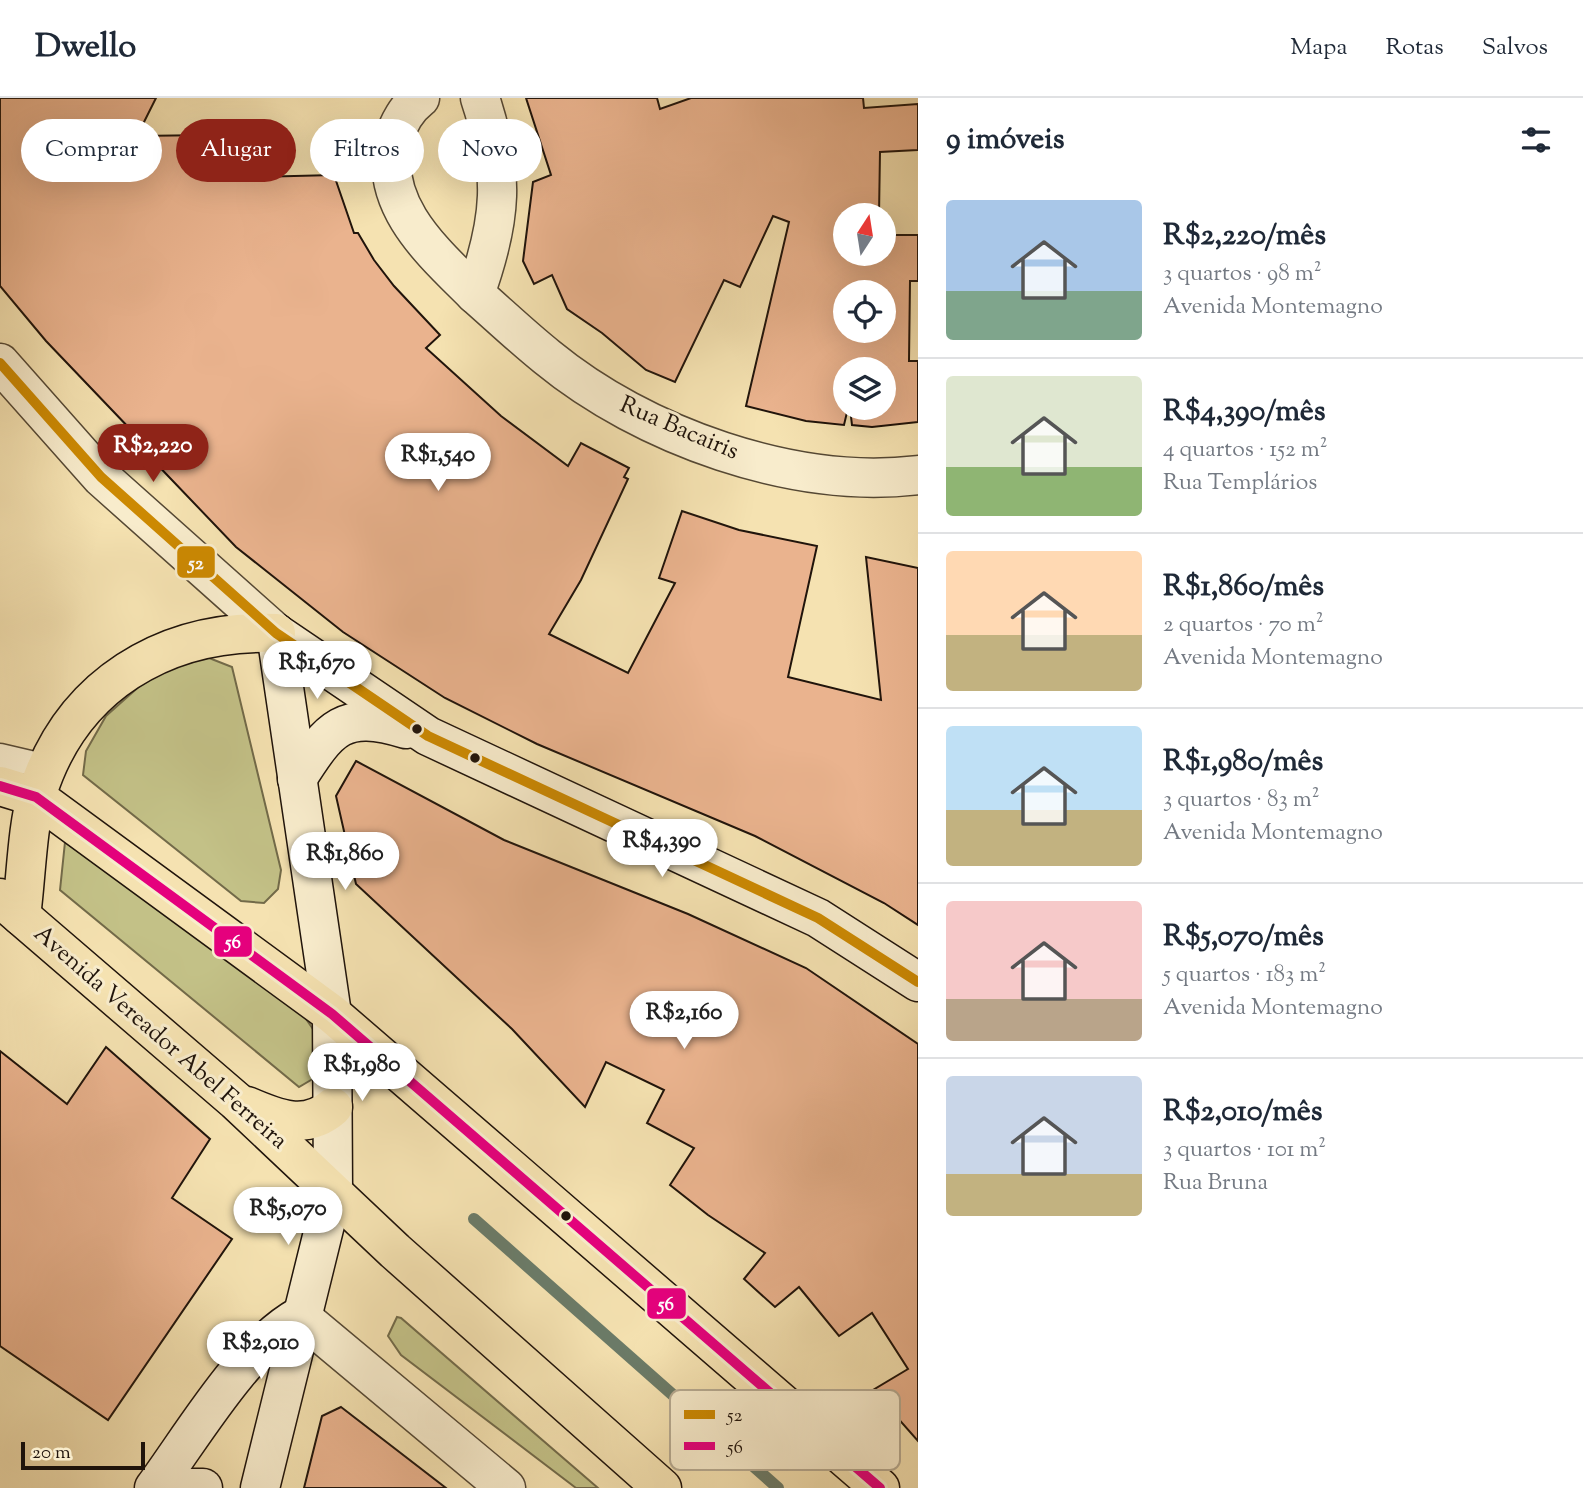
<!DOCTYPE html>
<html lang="pt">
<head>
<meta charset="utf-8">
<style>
	:root { --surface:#fff; --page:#f6f6f7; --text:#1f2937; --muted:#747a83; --line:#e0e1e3; --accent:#8f2418 }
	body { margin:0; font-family:"Sorts Mill Goudy",serif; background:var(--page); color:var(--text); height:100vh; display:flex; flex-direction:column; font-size:26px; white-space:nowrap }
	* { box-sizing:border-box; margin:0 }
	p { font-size:23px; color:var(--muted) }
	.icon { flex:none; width:38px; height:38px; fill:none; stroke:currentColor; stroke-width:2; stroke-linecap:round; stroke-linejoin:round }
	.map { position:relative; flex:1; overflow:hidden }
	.side { display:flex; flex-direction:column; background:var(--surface); width:665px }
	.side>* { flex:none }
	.banner { position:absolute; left:21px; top:21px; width:665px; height:63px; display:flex; gap:14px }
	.needle { width:46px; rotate:12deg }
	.fabs { position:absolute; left:833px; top:105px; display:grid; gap:14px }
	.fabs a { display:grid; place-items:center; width:63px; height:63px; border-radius:50%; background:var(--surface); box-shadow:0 7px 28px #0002; font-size:35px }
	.scale { position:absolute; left:21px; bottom:18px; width:124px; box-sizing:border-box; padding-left:7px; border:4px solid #20140b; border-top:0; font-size:19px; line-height:24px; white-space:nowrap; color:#20140b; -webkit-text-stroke:5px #f8eccc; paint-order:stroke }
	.price { position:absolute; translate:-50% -60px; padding:0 16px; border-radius:24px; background:#fff; color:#222; font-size:23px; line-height:46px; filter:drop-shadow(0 2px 4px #0008) }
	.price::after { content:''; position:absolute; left:50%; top:42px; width:21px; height:16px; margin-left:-10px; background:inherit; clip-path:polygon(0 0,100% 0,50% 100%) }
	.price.current { background:var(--accent); color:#fff }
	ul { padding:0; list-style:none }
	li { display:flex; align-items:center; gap:21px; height:175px; padding:0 28px }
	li+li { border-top:2px solid var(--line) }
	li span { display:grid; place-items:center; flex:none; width:196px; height:140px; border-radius:7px; color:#555 }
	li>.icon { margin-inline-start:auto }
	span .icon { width:84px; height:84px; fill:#fffc; stroke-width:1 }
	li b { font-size:30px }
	h2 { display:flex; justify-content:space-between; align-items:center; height:84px; padding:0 28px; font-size:30px }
	.pill { padding:0 24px; border-radius:32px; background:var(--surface); box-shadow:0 7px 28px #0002; font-size:24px; line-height:63px }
	.pill.current { background:var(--accent); color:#fff }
	header { display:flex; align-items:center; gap:42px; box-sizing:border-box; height:98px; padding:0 35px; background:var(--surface); border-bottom:2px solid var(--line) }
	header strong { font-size:33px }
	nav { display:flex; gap:38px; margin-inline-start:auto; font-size:24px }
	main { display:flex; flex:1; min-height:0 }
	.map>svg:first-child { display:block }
	.green { fill:#c3c187; stroke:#726a49; stroke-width:2 }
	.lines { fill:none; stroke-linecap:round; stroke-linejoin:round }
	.stream { stroke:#6b7b68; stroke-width:12 }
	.building { fill:#eab38e; stroke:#20140b; stroke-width:2; fill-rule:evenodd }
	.lane-casing { stroke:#554834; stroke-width:27 }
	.street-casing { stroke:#554834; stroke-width:41 }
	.secondary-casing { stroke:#20140b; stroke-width:41 }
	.primary-casing { stroke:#20140b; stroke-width:41 }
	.lane { stroke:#f8eccc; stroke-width:24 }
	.street { stroke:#f8eccc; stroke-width:38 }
	.secondary { stroke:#f8eccc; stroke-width:38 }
	.primary { stroke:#f5e2b1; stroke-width:38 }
	.bus-1-casing { stroke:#f8eccc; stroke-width:16 }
	.bus-2-casing { stroke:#f8eccc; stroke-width:16 }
	.bus-1 { stroke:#cc8902; stroke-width:10 }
	.bus-2 { stroke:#e5007d; stroke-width:10 }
	.bus-dot { fill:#20140b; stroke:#f8eccc; stroke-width:2.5 }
	.labels { text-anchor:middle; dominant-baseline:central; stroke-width:6; stroke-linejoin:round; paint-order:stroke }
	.street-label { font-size:24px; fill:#20140b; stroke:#f8eccc }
	.key { fill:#f8eccc; stroke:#b7ab92; stroke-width:2 }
	.key-label { font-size:19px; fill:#20140b }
	.line-badge { stroke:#f8eccc; stroke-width:2.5 }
	.badge-label { font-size:19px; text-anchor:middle; font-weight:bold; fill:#fff }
</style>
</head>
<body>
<header>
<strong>Dwello</strong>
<nav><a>Mapa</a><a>Rotas</a><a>Salvos</a></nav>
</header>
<main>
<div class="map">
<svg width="918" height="1390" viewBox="0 0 918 1390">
	<rect width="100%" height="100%" fill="#f5e2b1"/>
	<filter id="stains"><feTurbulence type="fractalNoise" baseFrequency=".00286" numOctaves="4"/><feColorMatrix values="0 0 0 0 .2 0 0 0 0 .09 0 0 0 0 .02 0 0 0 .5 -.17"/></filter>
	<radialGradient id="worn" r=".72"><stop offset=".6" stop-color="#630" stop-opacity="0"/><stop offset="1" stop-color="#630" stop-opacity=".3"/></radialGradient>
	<g class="green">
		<polygon points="204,558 232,569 281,772 278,791 264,805 241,803 83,677 86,653 106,618 143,585 180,560"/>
		<polygon points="65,744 302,915 317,937 316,979 299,989 60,792"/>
		<polygon points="397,1219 401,1220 598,1390 576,1390 401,1257 388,1238"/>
	</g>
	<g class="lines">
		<polyline class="stream" points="474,1121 778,1390"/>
	</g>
	<g class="building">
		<polygon points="0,0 156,0 137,38 210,37 212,80 334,77 354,135 358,135 374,162 394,188 440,237 426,250 501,318 568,368 581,345 629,370 624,379 628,381 581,482 549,536 628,575 675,485 659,480 682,413 739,432 817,448 788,579 881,602 866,459 918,470 918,827 884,805 755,738 537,646 445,600 343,534 236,449 149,358 153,355 46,243 0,188"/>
		<path d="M526 0H657L660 11 691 0H863L864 10 918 6V52L880 54 879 117H845V156H884V137H918V183H910L909 263H918V324L872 329 852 327 850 310H884V271H845V310H848L844 327 806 323 746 308 789 124 773 118 740 189 724 182 675 284 646 272 602 235 567 211 552 177 534 186 523 163 533 84 551 77ZM845 194H884V233H845Z"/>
		<polygon points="356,663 504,742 688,816 806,870 918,946 918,1343 873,1292 908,1271 872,1215 839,1238 799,1189 775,1209 744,1181 765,1155 708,1117 670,1087 694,1050 647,1025 664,992 606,964 585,1009 512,931 356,786 336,698"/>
		<polygon points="106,949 210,1041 172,1100 232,1141 108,1322 0,1248 0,953 67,1006"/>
		<polygon points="341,1309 446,1390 304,1390 322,1318"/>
	</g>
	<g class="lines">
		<g class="lane-casing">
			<polyline id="lane" points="0,658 47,669"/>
		</g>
		<g class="street-casing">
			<g id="street">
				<path d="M420 0C407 10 398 26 394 41 378 107 433 154 475 196"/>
				<path d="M480 0C505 75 502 121 475 196 499 217 522 239 547 259 643 338 794 392 918 377"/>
				<polyline points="0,265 101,379 276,535"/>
				<polyline points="300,1218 506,1390"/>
			</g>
		</g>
		<g class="secondary-casing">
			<g id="secondary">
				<polyline points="276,535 428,638 818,820 918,884"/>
				<path d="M297 681C330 629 343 612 406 631"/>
				<path d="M154 1390C193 1337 244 1249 300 1218"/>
				<polyline points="174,1390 203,1390"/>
				<polyline points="260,1390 333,1094 332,916 276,535"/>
			</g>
		</g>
		<g class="primary-casing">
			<g id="primary">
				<polyline points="0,688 36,699 332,916 880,1390"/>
				<polyline points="0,800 236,1003 395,1153 662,1390"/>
				<path d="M21 818C26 782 27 729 37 696 71 587 165 531 276 535"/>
				<path d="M247 1008C277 1021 306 1033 333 1009"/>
			</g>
		</g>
		<use href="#lane" class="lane"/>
		<use href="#street" class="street"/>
		<use href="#secondary" class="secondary"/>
		<use href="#primary" class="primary"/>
		<g class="bus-1-casing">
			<polyline id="bus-1" points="0,265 101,379 276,535 428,638 818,820 918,884"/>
		</g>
		<g class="bus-2-casing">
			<polyline id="bus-2" points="0,688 36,699 332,916 880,1390"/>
		</g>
		<use href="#bus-1" class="bus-1"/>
		<use href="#bus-2" class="bus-2"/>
	</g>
	<g class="bus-dot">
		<circle cx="417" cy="631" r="6"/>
		<circle cx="475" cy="660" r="6"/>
		<circle cx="566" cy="1118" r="6"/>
	</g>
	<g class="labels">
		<g class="street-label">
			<text transform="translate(679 331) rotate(23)">Rua Bacairis</text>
			<text transform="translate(160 940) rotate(41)">Avenida Vereador Abel Ferreira</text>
		</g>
	</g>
	<rect x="670" y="1292" width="230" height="80" rx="10" class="key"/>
	<rect x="684" y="1312" width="31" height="9" fill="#cc8902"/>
	<rect x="684" y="1344" width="31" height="8" fill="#e5007d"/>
	<g class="key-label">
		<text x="727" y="1323">52</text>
		<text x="727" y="1355">56</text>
	</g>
	<g class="line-badge">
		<rect x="176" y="447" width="40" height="34" rx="7" fill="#cc8902"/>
		<rect x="213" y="827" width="40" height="33" rx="7" fill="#e5007d"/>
		<rect x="646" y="1189" width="41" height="33" rx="7" fill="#e5007d"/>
	</g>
	<g class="badge-label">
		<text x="196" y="471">52</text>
		<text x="233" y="850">56</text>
		<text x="666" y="1212">56</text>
	</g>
	<rect width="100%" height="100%" filter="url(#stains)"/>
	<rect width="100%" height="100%" fill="url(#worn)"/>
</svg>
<div class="fabs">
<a><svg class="needle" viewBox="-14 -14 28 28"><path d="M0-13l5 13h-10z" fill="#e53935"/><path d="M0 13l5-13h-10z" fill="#747a83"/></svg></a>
<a><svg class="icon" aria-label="locate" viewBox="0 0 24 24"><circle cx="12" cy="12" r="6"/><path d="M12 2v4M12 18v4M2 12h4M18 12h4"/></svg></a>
<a><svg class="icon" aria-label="layers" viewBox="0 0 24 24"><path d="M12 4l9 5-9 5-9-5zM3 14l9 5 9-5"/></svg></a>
</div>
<div class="scale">20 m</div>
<b class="price current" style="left:153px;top:386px">R$2,220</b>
<b class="price" style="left:438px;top:395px">R$1,540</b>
<b class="price" style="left:317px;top:603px">R$1,670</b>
<b class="price" style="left:662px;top:781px">R$4,390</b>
<b class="price" style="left:345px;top:794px">R$1,860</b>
<b class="price" style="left:684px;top:953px">R$2,160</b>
<b class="price" style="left:362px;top:1005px">R$1,980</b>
<b class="price" style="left:288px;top:1149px">R$5,070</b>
<b class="price" style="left:261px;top:1283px">R$2,010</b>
<div class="banner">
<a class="pill">Comprar</a>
<a class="pill current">Alugar</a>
<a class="pill">Filtros</a>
<a class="pill">Novo</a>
</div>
</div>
<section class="side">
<h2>9 imóveis<svg class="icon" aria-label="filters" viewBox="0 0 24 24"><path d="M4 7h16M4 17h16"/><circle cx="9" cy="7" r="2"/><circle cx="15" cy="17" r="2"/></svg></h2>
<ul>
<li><span style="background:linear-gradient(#a9c7e8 65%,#7fa58c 0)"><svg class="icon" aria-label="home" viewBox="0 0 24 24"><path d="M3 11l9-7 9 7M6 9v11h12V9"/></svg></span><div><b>R$2,220/mês</b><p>3 quartos · 98 m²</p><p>Avenida Montemagno</p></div></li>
<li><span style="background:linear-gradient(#dfe7d0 65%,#8fb573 0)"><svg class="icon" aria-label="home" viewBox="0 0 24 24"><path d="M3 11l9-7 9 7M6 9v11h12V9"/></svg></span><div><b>R$4,390/mês</b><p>4 quartos · 152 m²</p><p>Rua Templários</p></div></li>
<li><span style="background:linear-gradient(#ffd9b3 60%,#c2b280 0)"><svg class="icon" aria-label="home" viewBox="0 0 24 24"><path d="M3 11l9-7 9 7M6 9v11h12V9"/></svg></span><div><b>R$1,860/mês</b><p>2 quartos · 70 m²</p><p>Avenida Montemagno</p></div></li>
<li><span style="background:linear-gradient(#bfe0f5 60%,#c2b280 0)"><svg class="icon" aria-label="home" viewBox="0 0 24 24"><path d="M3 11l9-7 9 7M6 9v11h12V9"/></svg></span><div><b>R$1,980/mês</b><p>3 quartos · 83 m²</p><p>Avenida Montemagno</p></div></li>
<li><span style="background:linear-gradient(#f6c9c9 70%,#b9a48a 0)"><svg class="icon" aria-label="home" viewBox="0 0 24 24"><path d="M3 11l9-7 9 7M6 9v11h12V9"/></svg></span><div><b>R$5,070/mês</b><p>5 quartos · 183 m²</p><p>Avenida Montemagno</p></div></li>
<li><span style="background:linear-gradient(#c9d6e8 70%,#c2b280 0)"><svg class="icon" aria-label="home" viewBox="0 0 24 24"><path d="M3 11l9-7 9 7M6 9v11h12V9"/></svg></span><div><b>R$2,010/mês</b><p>3 quartos · 101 m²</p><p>Rua Bruna</p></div></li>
</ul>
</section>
</main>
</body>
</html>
